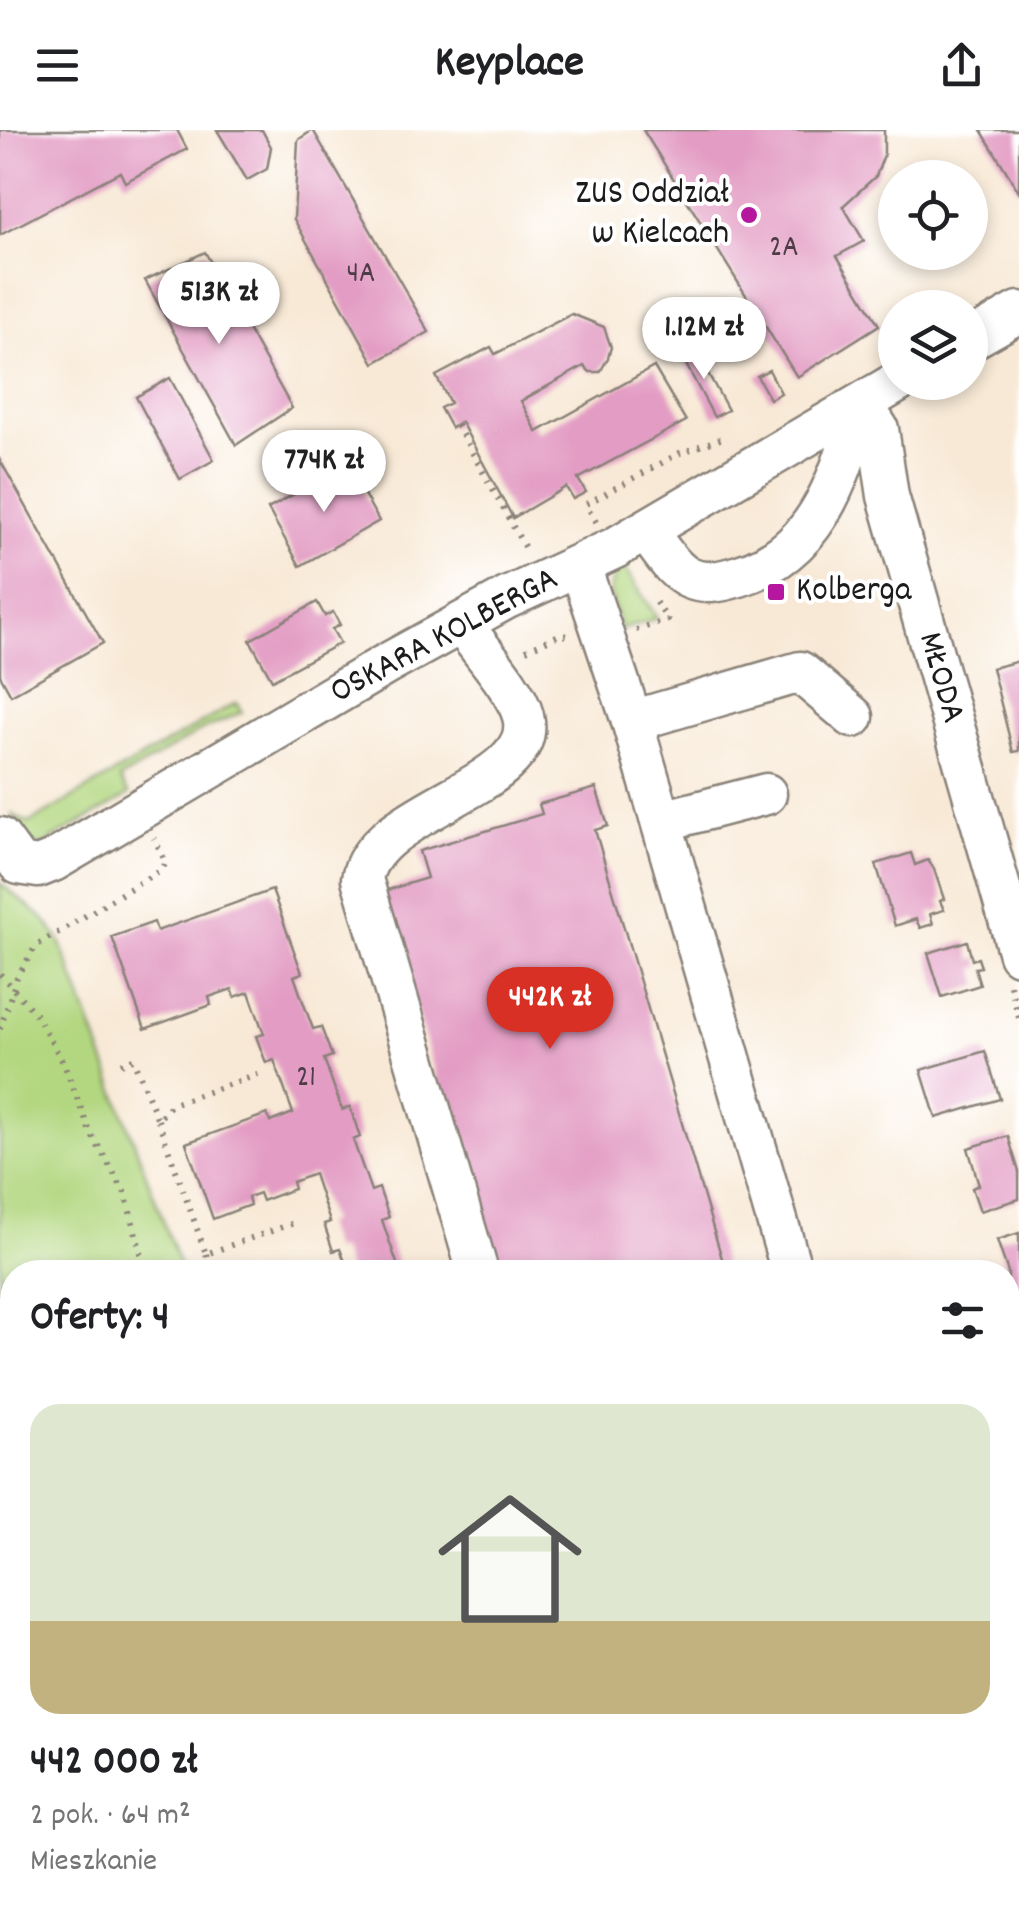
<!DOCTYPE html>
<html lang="pl">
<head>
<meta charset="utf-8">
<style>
	:root { --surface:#fff; --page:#f2f2f2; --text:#202124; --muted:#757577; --accent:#d93025 }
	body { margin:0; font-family:Dekko,sans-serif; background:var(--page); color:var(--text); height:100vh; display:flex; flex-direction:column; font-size:38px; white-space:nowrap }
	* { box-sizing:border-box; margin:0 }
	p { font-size:32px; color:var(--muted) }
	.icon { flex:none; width:55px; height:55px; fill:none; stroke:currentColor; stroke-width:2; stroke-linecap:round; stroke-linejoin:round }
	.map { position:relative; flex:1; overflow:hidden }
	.drawer { position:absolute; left:0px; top:1130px; width:1020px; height:670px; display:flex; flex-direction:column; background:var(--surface); border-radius:40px 40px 0 0; box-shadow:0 5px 15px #0003 }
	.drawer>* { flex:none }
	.controls { position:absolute; left:878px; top:30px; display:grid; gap:20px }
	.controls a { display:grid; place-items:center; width:110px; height:110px; border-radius:50%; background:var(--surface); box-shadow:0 5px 15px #0003; font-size:50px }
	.price { position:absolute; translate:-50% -85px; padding:0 22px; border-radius:35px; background:#fff; color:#222; font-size:32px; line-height:65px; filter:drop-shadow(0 2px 5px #0008) }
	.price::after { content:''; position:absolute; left:50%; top:60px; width:30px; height:22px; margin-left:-15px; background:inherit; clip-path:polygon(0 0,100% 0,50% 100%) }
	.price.active { background:var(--accent); color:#fff }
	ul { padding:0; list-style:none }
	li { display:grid; align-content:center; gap:20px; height:530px; padding:0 30px }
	li span { display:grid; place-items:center; height:310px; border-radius:30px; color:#555 }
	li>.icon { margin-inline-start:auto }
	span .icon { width:180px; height:180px; fill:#fffc; stroke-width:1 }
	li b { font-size:42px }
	h2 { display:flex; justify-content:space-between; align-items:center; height:120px; padding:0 30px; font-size:42px }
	header { display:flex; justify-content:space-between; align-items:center; height:130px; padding:0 30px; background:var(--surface); font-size:45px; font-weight:700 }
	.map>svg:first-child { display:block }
	.green { fill:#b3d780; stroke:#687a4e; stroke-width:2.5 }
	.building { fill:#e39dc4 }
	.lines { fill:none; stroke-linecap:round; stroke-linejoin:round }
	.minor-casing { stroke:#8a8279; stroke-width:45 }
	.path { stroke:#8a8279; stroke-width:6; stroke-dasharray:2.5 8; stroke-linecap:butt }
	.minor { stroke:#fff; stroke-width:40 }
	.poi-dot { fill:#b5179e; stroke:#fff; stroke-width:4 }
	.labels { text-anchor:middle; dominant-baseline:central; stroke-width:8; stroke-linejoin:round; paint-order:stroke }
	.number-label { font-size:30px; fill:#4e3c46 }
	.poi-label { font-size:35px; fill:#1c1c1c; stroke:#fff; text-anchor:end }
	.street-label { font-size:35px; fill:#1c1c1c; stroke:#fff }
</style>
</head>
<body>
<header><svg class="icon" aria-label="menu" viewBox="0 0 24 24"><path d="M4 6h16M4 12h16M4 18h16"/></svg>Keyplace<svg class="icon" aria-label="share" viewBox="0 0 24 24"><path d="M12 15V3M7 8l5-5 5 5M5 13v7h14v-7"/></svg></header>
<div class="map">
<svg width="1019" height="1800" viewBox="0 0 1019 1800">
	<rect width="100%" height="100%" fill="#fff"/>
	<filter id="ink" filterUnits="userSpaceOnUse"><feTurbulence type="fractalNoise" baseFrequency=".01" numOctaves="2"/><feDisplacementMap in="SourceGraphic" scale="20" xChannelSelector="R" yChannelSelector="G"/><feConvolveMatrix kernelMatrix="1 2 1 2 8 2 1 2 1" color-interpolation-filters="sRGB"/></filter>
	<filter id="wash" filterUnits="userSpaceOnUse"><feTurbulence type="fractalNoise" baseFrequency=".0048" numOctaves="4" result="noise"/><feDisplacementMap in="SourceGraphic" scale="40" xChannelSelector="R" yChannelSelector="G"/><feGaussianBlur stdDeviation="2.25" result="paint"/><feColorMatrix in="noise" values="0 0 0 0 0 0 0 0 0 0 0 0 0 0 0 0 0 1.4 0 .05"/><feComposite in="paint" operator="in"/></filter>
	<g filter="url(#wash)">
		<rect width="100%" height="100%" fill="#f8e9d6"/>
		<g class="green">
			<polygon points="617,437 626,440 657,488 621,500 609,461"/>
			<polygon points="236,573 242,582 200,601 120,649 129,665 42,715 31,716 13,685 29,693"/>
			<polygon points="0,753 44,789 60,811 182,1142 12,1142 12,1788 519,1788 522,1800 0,1800"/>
		</g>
		<g id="blocks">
			<g class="building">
				<polygon points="0,0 177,0 187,19 125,52 120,42 0,105"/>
				<polygon points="217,0 262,0 271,17 267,39 247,50"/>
				<polygon points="313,0 429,202 374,233 294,89 298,10"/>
				<polygon points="643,0 884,0 884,25 876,46 843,76 864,111 837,126 879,195 797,247"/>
				<polygon points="981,0 1019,0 1019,62"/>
				<polygon points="205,122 292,278 236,315 145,150"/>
				<polygon points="572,184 604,197 611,217 608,228 600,242 590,242 584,236 521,271 537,302 654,237 686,291 578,349 586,362 573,369 566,357 513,388 461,292 451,298 440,278 450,273 436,246 491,217 495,224"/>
				<polygon points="693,216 728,280 714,287 680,223"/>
				<polygon points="769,240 781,263 770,269 757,246"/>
				<polygon points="170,248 214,330 180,349 136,267"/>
				<polygon points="0,330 103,513 11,565 0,545"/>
				<polygon points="347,334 379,391 300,436 268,379"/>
				<polygon points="317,472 325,486 333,482 340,495 332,499 340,513 272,550 250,510"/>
				<polygon points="1019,531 1019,621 1013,622 992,538"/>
				<polygon points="596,658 608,696 595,700 726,1142 540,1142 538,1137 494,1142 381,762 427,748 419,721 542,684 539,674"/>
				<polygon points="911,723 915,735 928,730 934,739 944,769 940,771 944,780 930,784 933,794 920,798 916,789 895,796 876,734"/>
				<polygon points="272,760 302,843 294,846 302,869 313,899 321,897 332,926 324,929 342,980 350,977 360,1007 353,1010 371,1061 379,1058 389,1087 382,1090 400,1142 349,1142 340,1119 333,1121 324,1094 330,1092 314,1044 292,1052 294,1059 262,1071 259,1063 248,1067 250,1075 213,1089 186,1013 267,984 270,992 293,983 274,930 266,933 256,906 264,904 249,862 235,867 232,859 209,867 211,875 145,899 112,807 154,792 157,801"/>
				<polygon points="967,811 972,830 978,828 981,837 975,838 980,855 942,867 928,823"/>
				<polygon points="985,921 1000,969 936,988 921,940"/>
				<polygon points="1008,1006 1019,1042 1019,1069 980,1081 972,1058 979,1055 968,1018"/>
				<polygon points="1019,1103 1019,1170 1008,1173 1008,1142 997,1110"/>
				<polygon points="1019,1205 1019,1248 1014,1249 1008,1208"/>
				<polygon points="1019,1286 1019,1309 1008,1312 1008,1290"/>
				<polygon points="1019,1507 1019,1644 1018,1644 1008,1603 1015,1601 1008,1571 1008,1510"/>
				<polygon points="706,1788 842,1788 845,1800 708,1800"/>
			</g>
		</g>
	</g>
	<g filter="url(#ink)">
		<use href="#blocks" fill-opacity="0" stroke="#8a8279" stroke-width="2.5"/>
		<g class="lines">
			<g class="minor-casing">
				<g id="minor">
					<polyline points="970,210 1019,182"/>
					<polyline points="862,274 878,299 888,366 1019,824"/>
					<path d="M646 401C658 415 670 438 687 447 703 456 722 451 739 446 820 422 839 346 862 274"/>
					<polyline points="580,436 632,591 800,542 853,587"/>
					<path d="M463 495C479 519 516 559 523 586 541 657 373 677 362 749L478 1142"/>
					<polyline points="632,591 792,1142"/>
					<polyline points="662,691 766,664"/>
					<polyline points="0,708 19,734 38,737 53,731 385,535 507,468 615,418 898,252"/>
					<polyline points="883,1788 886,1800"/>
				</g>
			</g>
			<g class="path">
				<polyline points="930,260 945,252"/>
				<polyline points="457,295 526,420"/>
				<polyline points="596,392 586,374 680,323 723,308"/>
				<polyline points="636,500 668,490 654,470"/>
				<polyline points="526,520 561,504 570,507"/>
				<polyline points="0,844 37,886 64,934 90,1002 125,1063 146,1142"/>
				<polyline points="1010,855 1019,888"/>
				<polyline points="0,899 17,847 36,816 162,739 166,733 154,708"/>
				<polyline points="121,934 133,929 158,990 172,974 260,944"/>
				<polyline points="158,990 206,1124 297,1092"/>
				<polyline points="206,1124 212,1142"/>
				<polyline points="0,1339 12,1349"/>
				<polyline points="0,1680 12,1673"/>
				<polyline points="0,1715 12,1736"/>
				<polyline points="42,1788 50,1800"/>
				<polyline points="437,1788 451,1800"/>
			</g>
			<use href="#minor" class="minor"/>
		</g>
	</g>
	<g class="poi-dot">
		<circle cx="749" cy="85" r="10"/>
		<rect x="766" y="452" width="20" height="20" rx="5"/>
	</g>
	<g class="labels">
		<g class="number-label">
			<text x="784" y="119">2A</text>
			<text x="361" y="145">4A</text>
			<text x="306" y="949">21</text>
		</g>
		<g class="poi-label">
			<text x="729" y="65">ZUS Oddział<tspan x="729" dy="40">w Kielcach</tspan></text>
			<text x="796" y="462" text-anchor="start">Kolberga</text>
		</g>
		<g class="street-label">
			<text transform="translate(445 507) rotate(-28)">OSKARA KOLBERGA</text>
			<text transform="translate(940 548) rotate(74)">MŁODA</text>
		</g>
	</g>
</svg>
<div class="controls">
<a><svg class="icon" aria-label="locate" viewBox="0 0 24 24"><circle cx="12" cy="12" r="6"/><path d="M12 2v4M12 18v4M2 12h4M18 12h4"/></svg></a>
<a><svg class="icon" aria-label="layers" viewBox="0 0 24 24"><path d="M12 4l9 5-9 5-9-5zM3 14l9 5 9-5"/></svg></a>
</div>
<b class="price" style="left:219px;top:217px">513K zł</b>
<b class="price" style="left:704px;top:252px">1.12M zł</b>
<b class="price" style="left:324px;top:385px">774K zł</b>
<b class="price active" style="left:550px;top:922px">442K zł</b>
<section class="drawer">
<h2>Oferty: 4<svg class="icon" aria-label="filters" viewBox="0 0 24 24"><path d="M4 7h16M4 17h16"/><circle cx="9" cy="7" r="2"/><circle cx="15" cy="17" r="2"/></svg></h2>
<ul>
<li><span style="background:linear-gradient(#dfe7d0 70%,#c2b280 0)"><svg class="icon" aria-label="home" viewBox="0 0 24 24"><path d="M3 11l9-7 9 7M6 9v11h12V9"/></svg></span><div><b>442 000 zł</b><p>2 pok. · 64 m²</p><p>Mieszkanie</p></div></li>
</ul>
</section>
</div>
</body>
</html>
